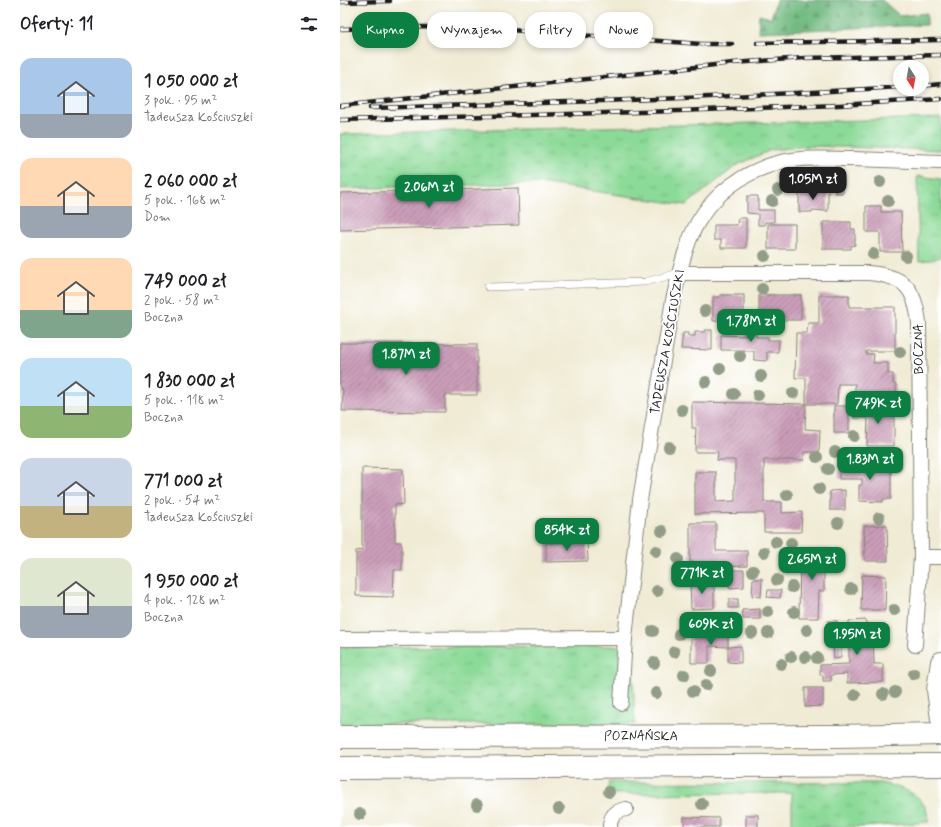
<!DOCTYPE html>
<html lang="pl">
<head>
<meta charset="utf-8">
<style>
	:root { --surface:#fff; --page:#f2f2f2; --text:#202124; --muted:#757577; --accent:#0b8043 }
	body { margin:0; font-family:Mynerve,sans-serif; background:var(--page); color:var(--text); height:100vh; display:flex; flex-direction:column; font-size:15px; white-space:nowrap }
	* { box-sizing:border-box; margin:0 }
	p { font-size:13px; color:var(--muted) }
	.icon { flex:none; width:22px; height:22px; fill:none; stroke:currentColor; stroke-width:2; stroke-linecap:round; stroke-linejoin:round }
	.map { position:relative; flex:1; overflow:hidden }
	.panel { display:flex; flex-direction:column; background:var(--surface); width:340px }
	.panel>* { flex:none }
	.banner { position:absolute; left:12px; top:12px; width:380px; height:36px; display:flex; gap:8px }
	.needle { width:26px; rotate:169deg }
	.controls { position:absolute; left:553px; top:60px; display:grid; gap:8px }
	.controls a { display:grid; place-items:center; width:36px; height:36px; border-radius:50%; background:var(--surface); box-shadow:0 2px 6px #0003; font-size:20px }
	.price { position:absolute; translate:-50% -34px; padding:0 9px; border-radius:8px; background:var(--accent); color:#fff; font-size:13px; line-height:26px; filter:drop-shadow(0 1px 2px #0008) }
	.price::after { content:''; position:absolute; left:50%; top:24px; width:12px; height:9px; margin-left:-6px; background:inherit; clip-path:polygon(0 0,100% 0,50% 100%) }
	.price.active { background:#222; color:#fff }
	ul { padding:0; list-style:none }
	li { display:flex; align-items:center; gap:12px; height:100px; padding:0 20px }
	li span { display:grid; place-items:center; flex:none; width:112px; height:80px; border-radius:12px; color:#555 }
	li>.icon { margin-inline-start:auto }
	span .icon { width:48px; height:48px; fill:#fffc; stroke-width:1 }
	li b { font-size:17px }
	h2 { display:flex; justify-content:space-between; align-items:center; height:48px; padding:0 20px; font-size:17px }
	.chip { padding:0 14px; border-radius:16px; background:var(--surface); box-shadow:0 2px 6px #0003; font-size:14px; line-height:36px }
	.chip.active { background:var(--accent); color:#fff }
	main { display:flex; flex:1; min-height:0 }
	.map>svg:first-child { display:block }
	.grass { fill:url(#grass-tufts); stroke:#547b5a }
	.forest { fill:url(#forest-firs); stroke:#466b4e }
	.building { fill:url(#building-hatch) }
	.lines { fill:none; stroke-linecap:round; stroke-linejoin:round }
	.lane-casing { stroke:#868478; stroke-width:8 }
	.street-casing { stroke:#868478; stroke-width:16 }
	.secondary-casing { stroke:#868478; stroke-width:22 }
	.primary-casing { stroke:#868478; stroke-width:24 }
	.lane { stroke:#fff; stroke-width:7 }
	.street { stroke:#fff; stroke-width:14 }
	.secondary { stroke:#fff; stroke-width:20 }
	.primary { stroke:#fff; stroke-width:22 }
	.rail-casing { stroke:#1c1c1c; stroke-width:4.5 }
	.rail { stroke:#fff; stroke-width:3; stroke-dasharray:9; stroke-linecap:butt }
	.tree { fill:#919d86 }
	.labels { text-anchor:middle; dominant-baseline:central; stroke-width:3.5; stroke-linejoin:round; paint-order:stroke }
	.street-label { font-size:13px; fill:#1c1c1c; stroke:#fff }
</style>
</head>
<body>
<main>
<section class="panel">
<h2>Oferty: 11<svg class="icon" aria-label="filters" viewBox="0 0 24 24"><path d="M4 7h16M4 17h16"/><circle cx="9" cy="7" r="2"/><circle cx="15" cy="17" r="2"/></svg></h2>
<ul>
<li><span style="background:linear-gradient(#a9c7e8 70%,#9aa5b1 0)"><svg class="icon" aria-label="home" viewBox="0 0 24 24"><path d="M3 11l9-7 9 7M6 9v11h12V9"/></svg></span><div><b>1 050 000 zł</b><p>3 pok. · 95 m²</p><p>Tadeusza Kościuszki</p></div></li>
<li><span style="background:linear-gradient(#ffd9b3 60%,#9aa5b1 0)"><svg class="icon" aria-label="home" viewBox="0 0 24 24"><path d="M3 11l9-7 9 7M6 9v11h12V9"/></svg></span><div><b>2 060 000 zł</b><p>5 pok. · 168 m²</p><p>Dom</p></div></li>
<li><span style="background:linear-gradient(#ffd9b3 65%,#7fa58c 0)"><svg class="icon" aria-label="home" viewBox="0 0 24 24"><path d="M3 11l9-7 9 7M6 9v11h12V9"/></svg></span><div><b>749 000 zł</b><p>2 pok. · 58 m²</p><p>Boczna</p></div></li>
<li><span style="background:linear-gradient(#bfe0f5 60%,#8fb573 0)"><svg class="icon" aria-label="home" viewBox="0 0 24 24"><path d="M3 11l9-7 9 7M6 9v11h12V9"/></svg></span><div><b>1 830 000 zł</b><p>5 pok. · 118 m²</p><p>Boczna</p></div></li>
<li><span style="background:linear-gradient(#c9d6e8 60%,#c2b280 0)"><svg class="icon" aria-label="home" viewBox="0 0 24 24"><path d="M3 11l9-7 9 7M6 9v11h12V9"/></svg></span><div><b>771 000 zł</b><p>2 pok. · 54 m²</p><p>Tadeusza Kościuszki</p></div></li>
<li><span style="background:linear-gradient(#dfe7d0 60%,#9aa5b1 0)"><svg class="icon" aria-label="home" viewBox="0 0 24 24"><path d="M3 11l9-7 9 7M6 9v11h12V9"/></svg></span><div><b>1 950 000 zł</b><p>4 pok. · 128 m²</p><p>Boczna</p></div></li>
</ul>
</section>
<div class="map">
<svg width="601" height="827" viewBox="0 0 601 827">
	<defs>
		<pattern id="grass-tufts" width="24" height="20" patternUnits="userSpaceOnUse"><rect width="24" height="20" fill="#8cda98"/><path d="M3 7l-1-3M5 7V3M7 7l1-3M15 17l-1-3M17 17v-4M19 17l1-3" fill="none" stroke="#78ba82"/></pattern>
		<pattern id="forest-firs" width="22" height="20" patternUnits="userSpaceOnUse"><rect width="22" height="20" fill="#71ba80"/><path d="M5 1l3.5 6h-7zM16 11l3.5 6h-7z" fill="#619f6e"/></pattern>
		<pattern id="building-hatch" width="6" height="6" patternUnits="userSpaceOnUse"><rect width="6" height="6" fill="#cb9eb9"/><path d="M-1 1l2-2M0 6l6-6M5 7l2-2" fill="none" stroke="#a48096"/></pattern>
	</defs>
	<rect width="100%" height="100%" fill="#fff"/>
	<filter id="ink" filterUnits="userSpaceOnUse"><feTurbulence type="fractalNoise" baseFrequency=".025" numOctaves="2"/><feDisplacementMap in="SourceGraphic" scale="8" xChannelSelector="R" yChannelSelector="G"/><feConvolveMatrix kernelMatrix="1 2 1 2 8 2 1 2 1" color-interpolation-filters="sRGB"/></filter>
	<filter id="wash" filterUnits="userSpaceOnUse"><feTurbulence type="fractalNoise" baseFrequency=".012" numOctaves="4" result="noise"/><feDisplacementMap in="SourceGraphic" scale="16" xChannelSelector="R" yChannelSelector="G"/><feGaussianBlur stdDeviation="0.9" result="paint"/><feColorMatrix in="noise" values="0 0 0 0 0 0 0 0 0 0 0 0 0 0 0 0 0 1.4 0 .05"/><feComposite in="paint" operator="in"/></filter>
	<g filter="url(#wash)">
		<rect width="100%" height="100%" fill="#f0ebd4"/>
		<g class="grass">
			<polygon points="601,118 601,150 469,146 431,150 397,165 346,205 200,183 0,189 0,134"/>
			<polygon points="577,176 601,179 601,257 591,260 579,261"/>
			<polygon points="292,646 295,724 0,724 0,647"/>
			<path d="M269 782 541 783C557 787 579 791 586 809 587 813 588 818 589 822L523 827H452V793L267 794Z"/>
		</g>
		<polygon class="forest" points="436,0 542,0 560,16 587,13 587,25 418,32 419,15 431,18"/>
		<g id="blocks">
			<g class="building">
				<polygon points="495,179 504,179 503,193 495,193"/>
				<polygon points="178,188 179,225 0,230 0,193"/>
				<polygon points="459,190 488,190 488,211 472,210 472,212 459,212"/>
				<polygon points="407,196 418,196 418,210 434,210 434,222 425,222 425,225 418,225 418,214 407,213"/>
				<polygon points="526,206 541,206 541,212 561,212 562,252 540,252 540,232 526,232"/>
				<polygon points="398,218 406,218 406,248 381,248 381,240 374,240 374,225 397,225"/>
				<polygon points="483,222 511,222 511,229 515,229 515,245 511,246 511,249 483,249"/>
				<rect x="428" y="224" width="27" height="25"/>
				<polygon points="380,295 404,295 404,321 373,321 373,297 380,297"/>
				<rect x="419" y="295" width="42" height="25"/>
				<polygon points="479,295 509,295 509,307 555,307 555,351 526,351 526,354 534,354 533,363 548,363 548,374 553,374 553,384 556,384 556,402 540,402 540,398 515,399 515,384 498,384 497,404 466,404 465,429 480,430 479,452 464,452 464,460 424,460 424,502 442,502 442,513 462,512 461,532 424,532 424,513 355,514 355,472 376,472 376,502 395,501 395,460 377,460 378,452 355,452 356,428 352,428 352,402 466,404 466,378 455,378 456,333 467,333 468,323 479,323"/>
				<polygon points="406,322 417,323 416,337 428,337 428,340 439,340 438,352 427,352 427,361 414,360 414,351 404,351 404,350 381,350 381,335 406,336"/>
				<polygon points="365,330 372,330 372,350 341,349 343,333 348,333 348,336 355,336 355,332 365,332"/>
				<polygon points="0,343 137,344 137,395 105,395 105,412 2,411 3,389 0,389"/>
				<polygon points="514,404 528,405 528,408 554,409 554,446 527,446 528,418 514,418"/>
				<rect x="494" y="406" width="15" height="27"/>
				<polygon points="499,465 551,465 551,499 543,499 543,502 519,501 519,485 522,485 522,479 499,479"/>
				<polygon points="22,468 63,469 64,504 55,505 55,542 61,542 61,545 62,545 62,570 54,570 53,597 16,596 16,551 22,550"/>
				<polygon points="505,490 505,510 490,510 490,491"/>
				<polygon points="350,523 376,523 376,551 407,551 407,566 376,567 376,562 350,562"/>
				<polygon points="547,525 548,561 525,561 524,526"/>
				<polygon points="247,542 248,561 206,562 206,543"/>
				<polygon points="489,549 489,565 484,565 484,591 479,591 478,618 459,618 460,550"/>
				<polygon points="389,570 404,570 404,587 389,588"/>
				<polygon points="522,575 546,576 545,610 521,610"/>
				<polygon points="413,579 422,579 421,597 412,596"/>
				<polygon points="350,581 374,581 374,608 351,609"/>
				<polygon points="428,590 441,590 440,598 427,597"/>
				<rect x="389" y="599" width="9" height="9"/>
				<polygon points="420,609 420,619 403,619 402,610"/>
				<polygon points="526,620 526,625 533,625 534,664 543,664 543,682 507,683 507,674 491,675 491,681 483,681 483,675 480,675 480,665 509,664 509,640 500,640 500,625 509,625 509,621"/>
				<rect x="488" y="621" width="9" height="7"/>
				<polygon points="351,628 369,628 369,635 388,635 388,647 401,646 401,663 388,662 388,647 369,646 369,663 351,663"/>
				<polygon points="493,644 501,644 501,658 494,659"/>
				<polygon points="465,688 483,688 483,706 465,707"/>
				<rect x="406" y="815" width="12" height="12"/>
				<polygon points="344,817 379,818 379,827 344,827"/>
			</g>
		</g>
	</g>
	<g filter="url(#ink)">
		<use href="#blocks" fill-opacity="0" stroke="#868478" stroke-width="1"/>
		<g class="lines">
			<g class="lane-casing">
				<polyline id="lane" points="148,287 305,282 339,273"/>
			</g>
			<g class="street-casing">
				<g id="street">
					<path d="M339 273H528C564 276 575 287 579 323L581 557 575 645"/>
					<polyline points="581,557 601,557"/>
					<polyline points="0,639 285,638"/>
					<path d="M281 703 285 638 300 500 333 300C339 275 345 244 358 222 374 194 403 173 434 164 459 156 487 159 513 159 542 160 572 161 601 162"/>
					<path d="M270 827C270 817 275 811 286 809"/>
				</g>
			</g>
			<g class="secondary-casing">
				<polyline id="secondary" points="601,662 597,690 601,719"/>
			</g>
			<g class="primary-casing">
				<g id="primary">
					<polyline points="0,737 498,736 601,734"/>
					<polyline points="0,768 601,765"/>
				</g>
			</g>
			<use href="#lane" class="lane"/>
			<use href="#street" class="street"/>
			<use href="#secondary" class="secondary"/>
			<use href="#primary" class="primary"/>
			<g class="rail-casing">
				<g id="rail">
					<polyline points="0,2 50,1"/>
					<polyline points="0,29 83,27 142,28 361,44 392,44"/>
					<polyline points="417,43 601,40"/>
					<polyline points="582,86 601,84"/>
					<polyline points="0,106 393,63 465,58 601,55"/>
					<path d="M30 108C207 103 384 98 560 87"/>
					<polyline points="0,120 338,111 499,105 601,99"/>
				</g>
			</g>
			<use href="#rail" class="rail"/>
		</g>
		<g class="tree">
			<circle cx="540" cy="182" r="6"/>
			<circle cx="438" cy="190" r="6"/>
			<circle cx="432" cy="201" r="6"/>
			<circle cx="548" cy="201" r="6"/>
			<circle cx="533" cy="254" r="6"/>
			<circle cx="425" cy="256" r="6"/>
			<circle cx="566" cy="256" r="6"/>
			<circle cx="422" cy="289" r="6"/>
			<circle cx="365" cy="311" r="6"/>
			<circle cx="560" cy="352" r="6"/>
			<circle cx="400" cy="356" r="6"/>
			<circle cx="380" cy="369" r="6"/>
			<circle cx="421" cy="376" r="6"/>
			<circle cx="366" cy="382" r="6"/>
			<circle cx="453" cy="393" r="6"/>
			<circle cx="394" cy="394" r="6"/>
			<circle cx="418" cy="395" r="6"/>
			<circle cx="342" cy="410" r="6"/>
			<circle cx="514" cy="436" r="6"/>
			<circle cx="329" cy="447" r="6"/>
			<circle cx="495" cy="452" r="6"/>
			<circle cx="477" cy="457" r="6"/>
			<circle cx="556" cy="466" r="6"/>
			<circle cx="488" cy="469" r="6"/>
			<circle cx="479" cy="489" r="6"/>
			<circle cx="447" cy="495" r="6"/>
			<circle cx="539" cy="518" r="6"/>
			<circle cx="498" cy="523" r="6"/>
			<circle cx="322" cy="531" r="6"/>
			<circle cx="436" cy="542" r="6"/>
			<circle cx="451" cy="543" r="6"/>
			<circle cx="316" cy="551" r="6"/>
			<circle cx="424" cy="552" r="6"/>
			<circle cx="338" cy="559" r="6"/>
			<circle cx="413" cy="571" r="6"/>
			<circle cx="437" cy="580" r="6"/>
			<circle cx="452" cy="587" r="6"/>
			<circle cx="511" cy="589" r="6"/>
			<circle cx="317" cy="591" r="6"/>
			<circle cx="554" cy="610" r="6"/>
			<circle cx="428" cy="612" r="6"/>
			<circle cx="454" cy="612" r="6"/>
			<circle cx="467" cy="630" r="6"/>
			<circle cx="313" cy="631" r="6"/>
			<circle cx="412" cy="633" r="6"/>
			<circle cx="428" cy="633" r="6"/>
			<circle cx="339" cy="634" r="6"/>
			<circle cx="493" cy="634" r="6"/>
			<circle cx="334" cy="652" r="6"/>
			<circle cx="451" cy="657" r="6"/>
			<circle cx="465" cy="657" r="6"/>
			<circle cx="477" cy="658" r="6"/>
			<circle cx="314" cy="663" r="6"/>
			<circle cx="441" cy="664" r="6"/>
			<circle cx="371" cy="671" r="6"/>
			<circle cx="574" cy="674" r="6"/>
			<circle cx="344" cy="675" r="6"/>
			<circle cx="366" cy="685" r="6"/>
			<circle cx="353" cy="691" r="6"/>
			<circle cx="555" cy="692" r="6"/>
			<circle cx="316" cy="693" r="6"/>
			<circle cx="543" cy="694" r="6"/>
			<circle cx="515" cy="695" r="6"/>
			<circle cx="269" cy="792" r="6"/>
			<circle cx="362" cy="804" r="6"/>
			<circle cx="137" cy="805" r="6"/>
			<circle cx="219" cy="809" r="6"/>
			<circle cx="20" cy="814" r="6"/>
		</g>
	</g>
	<g class="labels">
		<g class="street-label">
			<text transform="translate(328 342) rotate(-80)">TADEUSZA KOŚCIUSZKI</text>
			<text transform="translate(579 349) rotate(-91)">BOCZNA</text>
			<text x="301" y="736">POZNAŃSKA</text>
		</g>
	</g>
</svg>
<div class="controls">
<a><svg class="needle" viewBox="-14 -14 28 28"><path d="M0-13l5 13h-10z" fill="#e53935"/><path d="M0 13l5-13h-10z" fill="#757577"/></svg></a>
</div>
<b class="price active" style="left:473px;top:201px">1.05M zł</b>
<b class="price" style="left:89px;top:209px">2.06M zł</b>
<b class="price" style="left:411px;top:343px">1.78M zł</b>
<b class="price" style="left:66px;top:376px">1.87M zł</b>
<b class="price" style="left:538px;top:425px">749K zł</b>
<b class="price" style="left:530px;top:481px">1.83M zł</b>
<b class="price" style="left:227px;top:552px">854K zł</b>
<b class="price" style="left:472px;top:581px">2.65M zł</b>
<b class="price" style="left:362px;top:595px">771K zł</b>
<b class="price" style="left:371px;top:646px">609K zł</b>
<b class="price" style="left:517px;top:656px">1.95M zł</b>
<div class="banner">
<a class="chip active">Kupno</a>
<a class="chip">Wynajem</a>
<a class="chip">Filtry</a>
<a class="chip">Nowe</a>
</div>
</div>
</main>
</body>
</html>
